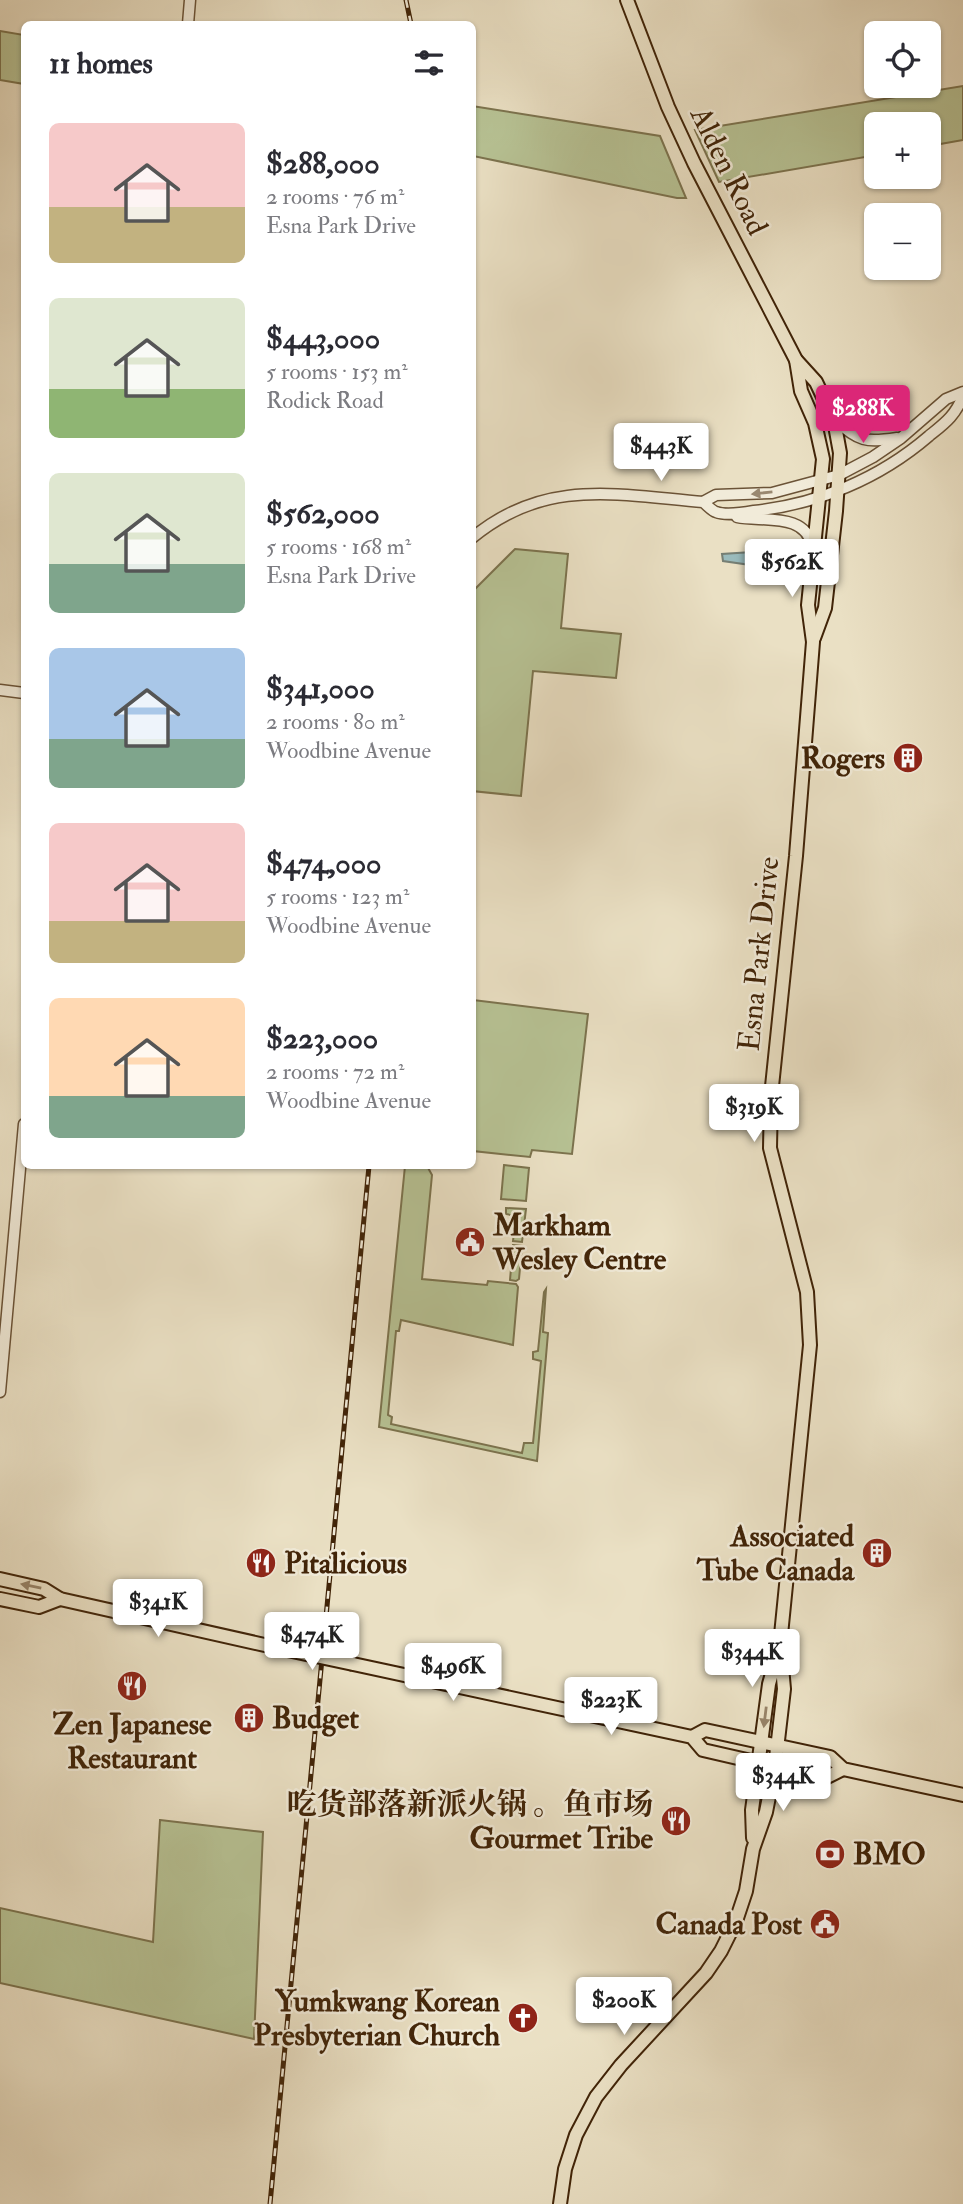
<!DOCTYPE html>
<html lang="en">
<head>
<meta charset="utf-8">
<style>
	:root { --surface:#fff; --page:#f7f7f7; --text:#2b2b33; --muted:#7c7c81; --accent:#db2777 }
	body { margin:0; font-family:"IM FELL Double Pica","Noto Serif SC",serif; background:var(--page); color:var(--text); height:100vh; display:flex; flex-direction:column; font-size:26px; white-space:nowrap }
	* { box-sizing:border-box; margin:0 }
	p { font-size:23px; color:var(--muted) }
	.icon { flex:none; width:38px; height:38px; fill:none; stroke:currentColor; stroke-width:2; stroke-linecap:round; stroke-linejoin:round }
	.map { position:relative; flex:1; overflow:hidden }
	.details { position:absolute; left:21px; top:21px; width:455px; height:1148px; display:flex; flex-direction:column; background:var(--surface); border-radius:10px; box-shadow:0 2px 5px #0004 }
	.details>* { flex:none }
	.tools { position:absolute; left:864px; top:21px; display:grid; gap:14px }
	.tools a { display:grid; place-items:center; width:77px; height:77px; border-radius:10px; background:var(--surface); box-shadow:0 2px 5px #0004; font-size:35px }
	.price { position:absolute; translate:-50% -60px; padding:0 16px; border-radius:7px; background:#fff; color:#222; font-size:23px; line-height:46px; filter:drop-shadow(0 2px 4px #0008) }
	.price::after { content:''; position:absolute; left:50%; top:42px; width:21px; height:16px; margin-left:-10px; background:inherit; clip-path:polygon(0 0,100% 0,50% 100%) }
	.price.selected { background:var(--accent); color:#fff }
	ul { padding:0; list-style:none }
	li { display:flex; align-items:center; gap:21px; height:175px; padding:0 28px }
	li span { display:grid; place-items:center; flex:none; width:196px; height:140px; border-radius:10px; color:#555 }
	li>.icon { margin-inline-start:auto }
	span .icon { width:84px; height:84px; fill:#fffc; stroke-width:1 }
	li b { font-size:30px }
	h2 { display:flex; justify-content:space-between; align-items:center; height:84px; padding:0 28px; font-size:30px }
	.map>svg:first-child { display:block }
	.green { fill:#b7c294; stroke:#7c734e; stroke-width:2 }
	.water { fill:#9abbbc; stroke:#767f74; stroke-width:2 }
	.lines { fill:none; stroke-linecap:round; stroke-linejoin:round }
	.minor-casing { stroke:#6b5337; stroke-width:13 }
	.major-casing { stroke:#412408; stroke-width:16 }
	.minor { stroke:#f1ebd9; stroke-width:10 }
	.major { stroke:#eae0c4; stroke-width:12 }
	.rail-casing { stroke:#412408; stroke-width:5 }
	.rail { stroke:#f1ebd9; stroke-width:2.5; stroke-dasharray:8; stroke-linecap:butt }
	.major-bridge-casing { stroke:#412408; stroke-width:16; stroke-linecap:butt }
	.major-bridge { stroke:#eae0c4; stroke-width:12 }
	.oneway { fill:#998870 }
	.oneway2 { fill:#968266 }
	.labels { text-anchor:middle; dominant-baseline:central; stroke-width:5; stroke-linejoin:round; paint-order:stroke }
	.street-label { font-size:30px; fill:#412408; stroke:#f1ebd9 }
	.poi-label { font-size:30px; font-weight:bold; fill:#412408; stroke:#f1ebd9; text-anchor:end }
</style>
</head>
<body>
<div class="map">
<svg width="963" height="2204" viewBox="0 0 963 2204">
	<rect width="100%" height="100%" fill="#eae0c4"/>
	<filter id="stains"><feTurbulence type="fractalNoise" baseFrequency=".00286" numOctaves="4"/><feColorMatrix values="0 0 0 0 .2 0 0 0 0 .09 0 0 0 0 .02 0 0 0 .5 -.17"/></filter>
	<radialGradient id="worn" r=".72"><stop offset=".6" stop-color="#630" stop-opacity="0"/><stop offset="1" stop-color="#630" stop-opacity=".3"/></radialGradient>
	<g class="green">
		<polygon points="0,31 24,35 24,84 0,80"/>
		<polygon points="963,86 963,140 929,146 929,124 877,124 877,155 719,182 695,130"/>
		<polygon points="472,106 660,136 686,198 677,198 473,156"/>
		<polygon points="515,549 568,554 561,628 621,634 616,678 533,671 521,796 472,791 473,591"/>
		<polygon points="473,1000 588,1014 572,1154 532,1150 530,1157 473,1151"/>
		<polygon points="504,1165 529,1168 526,1201 501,1199"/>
		<polygon points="405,1166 427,1166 432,1175 422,1279 487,1285 488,1281 516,1284 518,1287 513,1345 401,1320 399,1331 396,1331 388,1415 392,1417 391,1424 522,1453 524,1443 533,1443 541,1361 533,1359 533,1352 538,1351 544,1292 546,1289 543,1332 548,1333 537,1461 379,1427"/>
		<polygon points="506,1208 526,1209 522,1242 513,1241 516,1216 506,1214"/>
		<polygon points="513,1245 522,1246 519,1279 516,1281 510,1280"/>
		<polygon points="160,1820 263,1832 254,2039 0,1983 0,1908 153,1942"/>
	</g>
	<polygon class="water" points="767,551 769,556 765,558 764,567 723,561 722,554"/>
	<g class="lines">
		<g class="minor-casing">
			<g id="minor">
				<polyline points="188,24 190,0"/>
				<path d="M834 420C861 441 863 443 897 438"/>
				<polyline points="703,502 716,495 772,493 839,475 873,457 901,438 946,399 963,392"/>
				<path d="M737 517C762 522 807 512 812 547"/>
				<path d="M472 538C545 477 618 495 703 502 707 505 712 511 716 512 726 516 743 513 754 511 818 504 879 479 929 436 945 423 955 416 963 396"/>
				<polyline points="0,690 24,693"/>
				<polyline points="0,1392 24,1124"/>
			</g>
		</g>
		<g class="major-casing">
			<g id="major">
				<polyline points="627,0 668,107 694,163 796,360 816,382 834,420 840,453 836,511 825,608 814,638"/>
				<polyline points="0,1579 44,1589 60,1599 278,1648"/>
				<polyline points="0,1599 39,1607 60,1599"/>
				<polyline points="353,1664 692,1737 703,1750 825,1778 843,1769"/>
				<polyline points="692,1737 705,1730 830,1757 843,1769 963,1795"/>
				<polyline points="753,1838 752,1810 769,1684 778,1652"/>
				<polyline points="560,2204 565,2169 576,2135 596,2097 621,2065 706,1973 721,1951 736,1921 746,1891 753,1849 766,1812 775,1766 784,1689 780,1645 810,1345 807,1292 770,1148 771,1096 796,856 813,642 808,605 823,459 815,423 801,391 796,360"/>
			</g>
		</g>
		<use href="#minor" class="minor"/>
		<use href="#major" class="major"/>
		<g class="rail-casing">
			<g id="rail">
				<polyline points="406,0 411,24"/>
				<polyline points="270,2204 369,1166"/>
			</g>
		</g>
		<use href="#rail" class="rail"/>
		<g class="major-bridge-casing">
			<polyline id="major-bridge" points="278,1648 353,1664"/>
		</g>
		<use href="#major-bridge" class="major-bridge"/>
	</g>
	<defs><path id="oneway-solid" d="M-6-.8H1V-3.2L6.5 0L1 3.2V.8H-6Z" transform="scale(1.75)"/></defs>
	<use class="oneway" href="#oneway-solid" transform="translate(762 493) rotate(174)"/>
	<g class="oneway2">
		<use href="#oneway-solid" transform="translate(31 1586) rotate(-168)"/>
		<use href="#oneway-solid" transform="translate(765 1717) rotate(97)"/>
	</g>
	<defs>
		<g id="building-disc" transform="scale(1.575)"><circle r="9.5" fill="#8f2418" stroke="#f1ebd9"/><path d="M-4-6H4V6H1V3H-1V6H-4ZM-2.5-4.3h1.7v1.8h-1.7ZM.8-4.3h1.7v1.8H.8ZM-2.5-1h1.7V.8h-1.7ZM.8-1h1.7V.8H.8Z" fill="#fff"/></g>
		<g id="civic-disc" transform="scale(1.575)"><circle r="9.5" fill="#8f2418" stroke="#f1ebd9"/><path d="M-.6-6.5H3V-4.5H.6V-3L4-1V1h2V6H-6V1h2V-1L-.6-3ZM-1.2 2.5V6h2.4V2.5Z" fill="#fff"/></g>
		<g id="restaurant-disc" transform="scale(1.575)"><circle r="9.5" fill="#8f2418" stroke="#f1ebd9"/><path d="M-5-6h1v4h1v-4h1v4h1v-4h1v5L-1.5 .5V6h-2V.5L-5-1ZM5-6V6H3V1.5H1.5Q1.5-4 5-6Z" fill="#fff"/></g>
		<g id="bank-disc" transform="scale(1.575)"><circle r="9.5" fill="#8f2418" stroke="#f1ebd9"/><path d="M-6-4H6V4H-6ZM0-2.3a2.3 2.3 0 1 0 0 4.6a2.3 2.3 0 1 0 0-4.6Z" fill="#fff"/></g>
		<g id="church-disc" transform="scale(1.575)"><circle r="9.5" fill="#8f2418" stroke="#f1ebd9"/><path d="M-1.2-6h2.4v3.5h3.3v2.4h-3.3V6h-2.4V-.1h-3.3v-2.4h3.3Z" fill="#fff"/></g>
	</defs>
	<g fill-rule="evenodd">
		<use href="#building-disc" x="908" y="758"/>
		<use href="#civic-disc" x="470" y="1242"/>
		<use href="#building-disc" x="877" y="1553"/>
		<use href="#restaurant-disc" x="261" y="1563"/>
		<use href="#restaurant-disc" x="132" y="1686"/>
		<use href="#building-disc" x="249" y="1718"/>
		<use href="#restaurant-disc" x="676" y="1821"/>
		<use href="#bank-disc" x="830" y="1854"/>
		<use href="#civic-disc" x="825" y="1924"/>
		<use href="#church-disc" x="523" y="2018"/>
	</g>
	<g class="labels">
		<g class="street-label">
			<text transform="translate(729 171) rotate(64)">Alden Road</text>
			<text transform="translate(759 954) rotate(-84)">Esna Park Drive</text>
		</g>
		<g class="poi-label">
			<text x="885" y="758">Rogers</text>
			<text x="493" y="1225" text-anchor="start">Markham<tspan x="493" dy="34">Wesley Centre</tspan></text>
			<text x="854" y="1536">Associated<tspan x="854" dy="34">Tube Canada</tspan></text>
			<text x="284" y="1563" text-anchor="start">Pitalicious</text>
			<text x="272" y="1718" text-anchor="start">Budget</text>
			<text x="132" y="1724" text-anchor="middle">Zen Japanese<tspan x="132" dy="34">Restaurant</tspan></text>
			<text x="653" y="1804">吃货部落新派火锅 。鱼市场<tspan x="653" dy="34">Gourmet Tribe</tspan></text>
			<text x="853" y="1854" text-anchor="start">BMO</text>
			<text x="802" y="1924">Canada Post</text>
			<text x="500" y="2001">Yumkwang Korean<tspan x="500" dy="34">Presbyterian Church</tspan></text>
		</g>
	</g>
	<rect width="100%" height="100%" filter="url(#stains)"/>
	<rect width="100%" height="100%" fill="url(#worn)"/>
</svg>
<div class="tools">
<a><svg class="icon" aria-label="locate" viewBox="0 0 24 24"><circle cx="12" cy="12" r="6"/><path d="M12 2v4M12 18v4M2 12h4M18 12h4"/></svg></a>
<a>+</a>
<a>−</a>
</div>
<b class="price selected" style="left:863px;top:445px">$288K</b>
<b class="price" style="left:661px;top:483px">$443K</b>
<b class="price" style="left:792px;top:599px">$562K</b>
<b class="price" style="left:754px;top:1144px">$319K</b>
<b class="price" style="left:158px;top:1639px">$341K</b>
<b class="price" style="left:312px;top:1672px">$474K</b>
<b class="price" style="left:752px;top:1689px">$344K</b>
<b class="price" style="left:453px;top:1703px">$496K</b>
<b class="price" style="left:611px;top:1737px">$223K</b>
<b class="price" style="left:783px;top:1813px">$344K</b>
<b class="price" style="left:624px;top:2037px">$200K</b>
<section class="details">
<h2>11 homes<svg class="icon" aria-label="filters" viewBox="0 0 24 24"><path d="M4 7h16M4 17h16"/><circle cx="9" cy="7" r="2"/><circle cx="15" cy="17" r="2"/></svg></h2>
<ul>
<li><span style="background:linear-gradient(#f6c9c9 60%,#c2b280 0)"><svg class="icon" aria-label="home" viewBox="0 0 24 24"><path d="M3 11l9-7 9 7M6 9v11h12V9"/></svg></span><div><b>$288,000</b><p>2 rooms · 76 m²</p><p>Esna Park Drive</p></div></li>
<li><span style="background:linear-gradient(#dfe7d0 65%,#8fb573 0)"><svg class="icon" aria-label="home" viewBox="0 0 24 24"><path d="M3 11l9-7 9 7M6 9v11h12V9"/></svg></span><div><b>$443,000</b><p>5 rooms · 153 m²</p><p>Rodick Road</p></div></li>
<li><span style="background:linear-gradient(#dfe7d0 65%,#7fa58c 0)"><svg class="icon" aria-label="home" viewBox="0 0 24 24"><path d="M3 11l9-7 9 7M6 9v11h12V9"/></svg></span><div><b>$562,000</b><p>5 rooms · 168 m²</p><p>Esna Park Drive</p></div></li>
<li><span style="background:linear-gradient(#a9c7e8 65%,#7fa58c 0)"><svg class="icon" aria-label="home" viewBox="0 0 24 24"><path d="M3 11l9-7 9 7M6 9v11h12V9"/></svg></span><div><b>$341,000</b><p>2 rooms · 80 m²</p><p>Woodbine Avenue</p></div></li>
<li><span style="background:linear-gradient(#f6c9c9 70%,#c2b280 0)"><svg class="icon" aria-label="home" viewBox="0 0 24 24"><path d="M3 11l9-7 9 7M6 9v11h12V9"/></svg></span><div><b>$474,000</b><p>5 rooms · 123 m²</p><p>Woodbine Avenue</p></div></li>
<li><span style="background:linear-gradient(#ffd9b3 70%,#7fa58c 0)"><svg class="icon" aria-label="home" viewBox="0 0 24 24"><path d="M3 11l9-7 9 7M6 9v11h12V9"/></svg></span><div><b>$223,000</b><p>2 rooms · 72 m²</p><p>Woodbine Avenue</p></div></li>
</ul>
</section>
</div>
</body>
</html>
